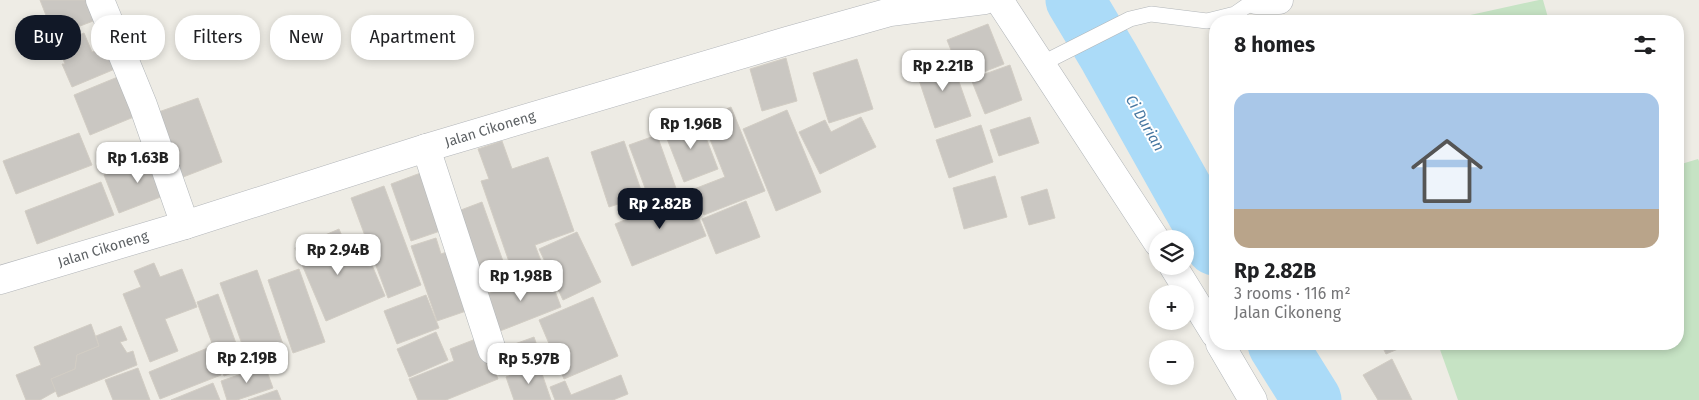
<!DOCTYPE html>
<html lang="en">
<head>
<meta charset="utf-8">
<style>
	:root { --surface:#fff; --page:#f2f2f2; --text:#202124; --muted:#757577; --accent:#111827 }
	body { margin:0; font-family:"Fira Sans",sans-serif; background:var(--page); color:var(--text); height:100vh; display:flex; flex-direction:column; font-size:19px; white-space:nowrap }
	* { box-sizing:border-box; margin:0 }
	p { font-size:16px; color:var(--muted) }
	.icon { flex:none; width:28px; height:28px; fill:none; stroke:currentColor; stroke-width:2; stroke-linecap:round; stroke-linejoin:round }
	.map { position:relative; flex:1; overflow:hidden }
	.drawer { position:absolute; left:1209px; top:15px; width:475px; height:335px; display:flex; flex-direction:column; background:var(--surface); border-radius:20px; box-shadow:0 2px 8px #0003 }
	.drawer>* { flex:none }
	.guide { position:absolute; left:15px; top:15px; width:475px; height:45px; display:flex; gap:10px }
	.fabs { position:absolute; left:1149px; top:230px; display:grid; gap:10px }
	.fabs a { display:grid; place-items:center; width:45px; height:45px; border-radius:50%; background:var(--surface); box-shadow:0 2px 8px #0003; font-size:25px }
	.price { position:absolute; translate:-50% -42px; padding:0 11px; border-radius:10px; background:#fff; color:#222; font-size:16px; line-height:32px; filter:drop-shadow(0 1px 2px #0008) }
	.price::after { content:''; position:absolute; left:50%; top:30px; width:15px; height:11px; margin-left:-8px; background:inherit; clip-path:polygon(0 0,100% 0,50% 100%) }
	.price.selected { background:var(--accent); color:#fff }
	ul { padding:0; list-style:none }
	li { display:grid; align-content:center; gap:10px; height:265px; padding:0 25px }
	li span { display:grid; place-items:center; height:155px; border-radius:15px; color:#555 }
	li>.icon { margin-inline-start:auto }
	span .icon { width:90px; height:90px; fill:#fffc; stroke-width:1 }
	li b { font-size:21px }
	h2 { display:flex; justify-content:space-between; align-items:center; height:60px; padding:0 25px; font-size:21px }
	.tag { padding:0 18px; border-radius:20px; background:var(--surface); box-shadow:0 2px 8px #0003; font-size:18px; line-height:45px }
	.tag.selected { background:var(--accent); color:#fff }
	.map>svg:first-child { display:block }
	.green { fill:#c6e3c4 }
	.lines { fill:none; stroke-linecap:round; stroke-linejoin:round }
	.river { stroke:#abdbf8; stroke-width:59 }
	.building { fill:#cac7c2; stroke:#d2cdc4 }
	.lane-casing { stroke:#b2b6b9; stroke-width:16 }
	.street-casing { stroke:#b2b6b9; stroke-width:29 }
	.secondary-casing { stroke:#b2b5b9; stroke-width:29 }
	.lane { stroke:#fff; stroke-width:15 }
	.street { stroke:#fff; stroke-width:28 }
	.secondary { stroke:#fff; stroke-width:28 }
	.labels { text-anchor:middle; dominant-baseline:central; stroke-width:4; stroke-linejoin:round; paint-order:stroke }
	.street-label { font-size:14px; fill:#5d6164; stroke:#fff }
	.water-label { font-size:15px; font-style:italic; fill:#4677a1; stroke:#fff }
</style>
</head>
<body>
<div class="map">
<svg width="1699" height="400" viewBox="0 0 1699 400">
	<rect width="100%" height="100%" fill="#eeece5"/>
	<g class="green">
		<polygon points="1539,0 1543,0 1549,21 1443,21"/>
		<polygon points="1698,159 1699,161 1699,400 1458,400 1438,344 1678,344 1678,165"/>
	</g>
	<g class="lines">
		<g class="river">
			<polyline points="1075,0 1109,57 1215,246"/>
			<polyline points="1277,344 1312,400"/>
		</g>
	</g>
	<g class="building">
		<polygon points="40,0 94,0 101,18 54,36"/>
		<polygon points="988,24 1004,64 963,80 947,40"/>
		<polygon points="84,33 92,52 105,47 115,69 72,87 62,64 65,64 57,44"/>
		<polygon points="950,56 971,116 935,128 915,68"/>
		<polygon points="786,58 797,101 762,111 750,69"/>
		<polygon points="857,59 873,109 829,123 813,73"/>
		<polygon points="1010,65 1022,100 985,114 971,79"/>
		<polygon points="125,74 141,114 90,135 74,95"/>
		<polygon points="198,98 222,162 178,179 153,114"/>
		<polygon points="731,107 765,191 704,215 694,189 725,177 702,119"/>
		<polygon points="787,110 821,192 776,211 743,129"/>
		<polygon points="698,117 718,169 684,182 664,131"/>
		<polygon points="861,117 876,147 820,174 799,132 825,120 831,132"/>
		<polygon points="1030,117 1039,143 999,156 990,130"/>
		<polygon points="981,125 993,162 949,178 936,140"/>
		<polygon points="79,133 92,165 16,194 3,161"/>
		<polygon points="657,135 678,194 651,204 629,145"/>
		<polygon points="502,141 512,169 548,157 574,231 535,245 544,269 515,279 481,181 489,179 478,149"/>
		<polygon points="624,141 643,196 609,207 591,152"/>
		<polygon points="157,155 171,193 119,213 104,175"/>
		<polygon points="426,171 446,229 411,241 391,184"/>
		<polygon points="995,176 1007,217 964,229 953,188"/>
		<polygon points="101,182 114,215 37,244 25,211"/>
		<polygon points="384,186 421,285 388,298 351,198"/>
		<polygon points="1047,189 1055,218 1029,225 1021,197"/>
		<polygon points="689,194 706,236 632,266 615,224"/>
		<polygon points="746,201 760,237 716,254 702,219"/>
		<polygon points="482,202 509,278 481,289 453,213"/>
		<polygon points="339,229 354,264 369,258 385,296 326,321 295,248"/>
		<polygon points="577,232 601,282 563,300 539,249"/>
		<polygon points="436,238 441,254 452,250 472,309 437,321 411,246"/>
		<polygon points="154,263 160,277 182,269 197,307 165,319 178,351 150,362 123,294 141,287 134,271"/>
		<polygon points="299,269 325,342 293,353 268,280"/>
		<polygon points="257,270 287,356 251,369 220,283"/>
		<polygon points="547,270 561,307 495,333 480,297"/>
		<polygon points="218,294 245,368 224,376 197,302"/>
		<polygon points="426,295 439,328 397,344 384,311"/>
		<polygon points="593,297 618,356 564,379 539,320"/>
		<polygon points="91,324 99,346 77,355 75,369 51,379 56,391 40,400 26,400 16,375 41,365 34,347"/>
		<polygon points="121,326 127,340 120,342 127,353 133,351 137,365 58,397 51,379 75,369 77,355 99,346 96,336"/>
		<polygon points="436,332 448,360 409,377 397,349"/>
		<polygon points="481,337 498,379 446,400 418,400 409,379 454,361 450,349"/>
		<polygon points="534,337 542,360 510,372 501,349"/>
		<polygon points="1381,344 1410,344 1386,354"/>
		<polygon points="210,347 221,375 160,399 149,372"/>
		<polygon points="1392,359 1412,400 1378,400 1363,375"/>
		<polygon points="539,365 551,400 514,400 506,377"/>
		<polygon points="265,366 273,388 237,400 227,400 221,381"/>
		<polygon points="138,368 150,400 113,400 105,380"/>
		<polygon points="621,375 628,394 613,400 555,400 550,387 565,381 571,395"/>
		<polygon points="213,383 220,400 171,400"/>
		<polygon points="277,390 281,400 248,400"/>
	</g>
	<g class="lines">
		<g class="lane-casing">
			<polyline id="lane" points="1041,64 1130,19 1151,14 1207,21 1235,14 1255,0"/>
		</g>
		<g class="street-casing">
			<g id="street">
				<polyline points="100,0 143,105 185,225"/>
				<polyline points="999,0 1158,243"/>
				<polyline points="426,148 492,350"/>
				<polyline points="1173,266 1215,334"/>
				<polyline points="1220,344 1253,400"/>
			</g>
		</g>
		<g class="secondary-casing">
			<g id="secondary">
				<polyline points="1256,0 1279,0"/>
				<polyline points="0,280 185,225 426,148 787,41 890,12 985,0"/>
			</g>
		</g>
		<use href="#lane" class="lane"/>
		<use href="#street" class="street"/>
		<use href="#secondary" class="secondary"/>
	</g>
	<g class="labels">
		<g class="street-label">
			<text transform="translate(490 129) rotate(-17)">Jalan Cikoneng</text>
			<text transform="translate(103 249) rotate(-17)">Jalan Cikoneng</text>
		</g>
		<g class="water-label">
			<text transform="translate(1145 123) rotate(60)">Ci Durian</text>
		</g>
	</g>
</svg>
<div class="fabs">
<a><svg class="icon" aria-label="layers" viewBox="0 0 24 24"><path d="M12 4l9 5-9 5-9-5zM3 14l9 5 9-5"/></svg></a>
<a>+</a>
<a>−</a>
</div>
<b class="price" style="left:943px;top:92px">Rp 2.21B</b>
<b class="price" style="left:691px;top:150px">Rp 1.96B</b>
<b class="price" style="left:138px;top:184px">Rp 1.63B</b>
<b class="price selected" style="left:660px;top:230px">Rp 2.82B</b>
<b class="price" style="left:338px;top:276px">Rp 2.94B</b>
<b class="price" style="left:521px;top:302px">Rp 1.98B</b>
<b class="price" style="left:247px;top:384px">Rp 2.19B</b>
<b class="price" style="left:529px;top:385px">Rp 5.97B</b>
<div class="guide">
<a class="tag selected">Buy</a>
<a class="tag">Rent</a>
<a class="tag">Filters</a>
<a class="tag">New</a>
<a class="tag">Apartment</a>
</div>
<section class="drawer">
<h2>8 homes<svg class="icon" aria-label="filters" viewBox="0 0 24 24"><path d="M4 7h16M4 17h16"/><circle cx="9" cy="7" r="2"/><circle cx="15" cy="17" r="2"/></svg></h2>
<ul>
<li><span style="background:linear-gradient(#a9c7e8 75%,#b9a48a 0)"><svg class="icon" aria-label="home" viewBox="0 0 24 24"><path d="M3 11l9-7 9 7M6 9v11h12V9"/></svg></span><div><b>Rp 2.82B</b><p>3 rooms · 116 m²</p><p>Jalan Cikoneng</p></div></li>
</ul>
</section>
</div>
</body>
</html>
